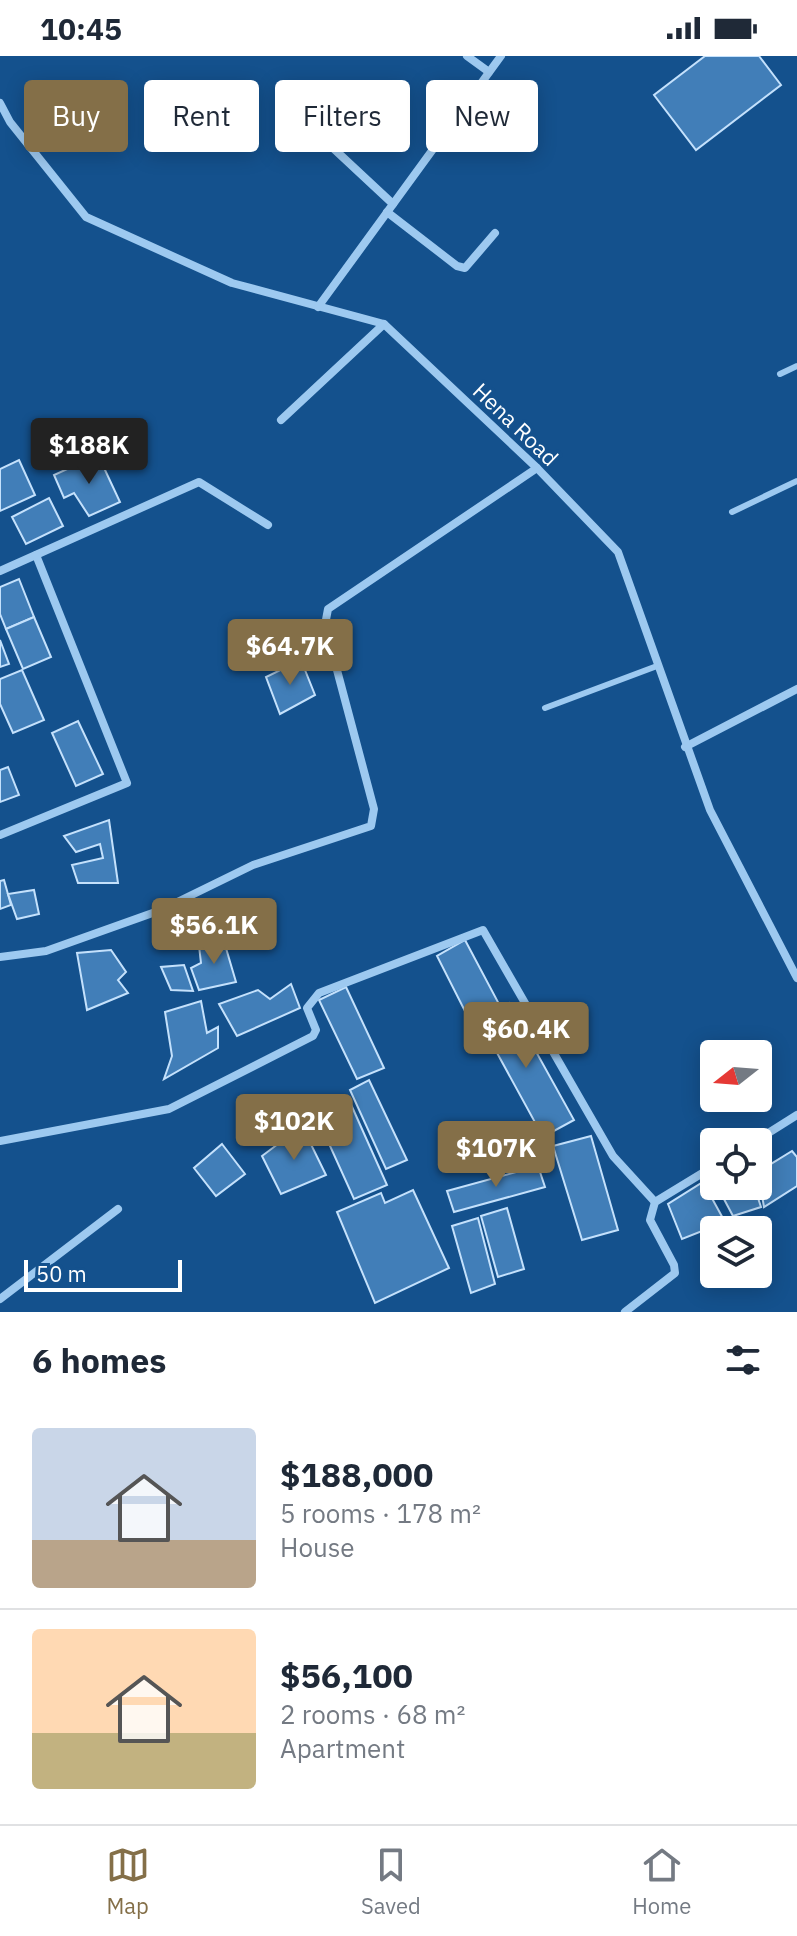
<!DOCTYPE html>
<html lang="en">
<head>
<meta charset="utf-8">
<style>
	:root { --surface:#fff; --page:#f6f6f7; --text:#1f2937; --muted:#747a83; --line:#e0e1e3; --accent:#846f48 }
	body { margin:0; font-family:"IBM Plex Sans",sans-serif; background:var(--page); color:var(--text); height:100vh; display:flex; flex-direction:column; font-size:30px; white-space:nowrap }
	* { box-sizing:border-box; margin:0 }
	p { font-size:26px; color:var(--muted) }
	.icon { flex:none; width:44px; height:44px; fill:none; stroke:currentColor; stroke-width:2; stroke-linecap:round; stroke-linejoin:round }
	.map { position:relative; height:1256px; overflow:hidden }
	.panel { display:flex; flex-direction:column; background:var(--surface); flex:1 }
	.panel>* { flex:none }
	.guide { position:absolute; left:24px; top:24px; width:750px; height:72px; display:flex; gap:16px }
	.needle { width:52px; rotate:253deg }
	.controls { position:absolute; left:700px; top:984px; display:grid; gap:16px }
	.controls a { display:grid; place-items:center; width:72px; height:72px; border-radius:8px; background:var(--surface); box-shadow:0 4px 20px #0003; font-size:40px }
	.scale { position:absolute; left:24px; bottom:20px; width:158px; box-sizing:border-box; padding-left:8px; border:4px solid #fff; border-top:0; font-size:22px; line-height:28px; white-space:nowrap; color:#fff; -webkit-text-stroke:6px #14518d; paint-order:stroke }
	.price { position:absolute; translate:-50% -68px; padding:0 18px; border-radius:8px; background:var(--accent); color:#fff; font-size:26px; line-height:52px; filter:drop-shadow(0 2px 4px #0008) }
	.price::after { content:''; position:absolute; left:50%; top:48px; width:24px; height:18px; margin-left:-12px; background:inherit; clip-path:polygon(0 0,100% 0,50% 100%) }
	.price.on { background:#222; color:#fff }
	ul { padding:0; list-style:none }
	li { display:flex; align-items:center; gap:24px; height:200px; padding:0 32px }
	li+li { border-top:2px solid var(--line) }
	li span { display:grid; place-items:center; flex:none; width:224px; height:160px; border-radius:8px; color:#555 }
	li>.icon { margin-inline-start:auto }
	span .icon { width:96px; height:96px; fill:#fffc; stroke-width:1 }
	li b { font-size:34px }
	h2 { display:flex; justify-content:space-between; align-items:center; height:96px; padding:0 32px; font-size:34px }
	.pill { padding:0 28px; border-radius:8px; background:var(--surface); box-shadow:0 4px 20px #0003; font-size:28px; line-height:72px }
	.pill.on { background:var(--accent); color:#fff }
	.status { display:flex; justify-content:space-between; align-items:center; height:56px; padding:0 40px; background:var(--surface); direction:ltr }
	.status svg { height:22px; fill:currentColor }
	.dock { display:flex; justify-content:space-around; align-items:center; height:112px; border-top:2px solid var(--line); background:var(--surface); font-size:22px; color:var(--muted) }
	.dock a { display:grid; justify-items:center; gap:4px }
	.dock .on { color:var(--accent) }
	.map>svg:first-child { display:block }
	.building { fill:#417eb8; stroke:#c4e1fc; stroke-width:2 }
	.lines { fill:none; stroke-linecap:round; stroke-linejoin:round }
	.lane { stroke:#9dc9f0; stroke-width:6 }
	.street { stroke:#9dc9f0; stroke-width:8 }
	.labels { text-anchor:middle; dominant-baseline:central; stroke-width:7; stroke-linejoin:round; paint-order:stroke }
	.street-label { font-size:22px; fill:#fff; stroke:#14518d }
</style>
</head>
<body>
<div class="status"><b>10:45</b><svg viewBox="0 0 49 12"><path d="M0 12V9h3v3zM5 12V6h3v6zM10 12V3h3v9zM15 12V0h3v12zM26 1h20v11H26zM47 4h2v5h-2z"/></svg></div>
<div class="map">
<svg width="797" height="1256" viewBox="0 0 797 1256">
	<rect width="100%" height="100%" fill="#14518d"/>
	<g class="building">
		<polygon points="705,0 759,0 781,29 696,94 654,39"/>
		<polygon points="98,399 120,446 89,460 74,437 64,442 54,419"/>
		<polygon points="19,404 35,439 0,455 0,413"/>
		<polygon points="49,442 63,470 26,488 12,461"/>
		<polygon points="19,523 34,561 6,573 0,558 0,531"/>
		<polygon points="34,561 51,601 23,613 6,573"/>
		<polygon points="0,584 9,608 0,611"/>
		<polygon points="301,604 315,639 280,658 266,621"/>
		<polygon points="22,614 44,664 13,677 0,648 0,623"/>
		<polygon points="78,665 103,718 76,730 52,677"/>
		<polygon points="8,711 19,739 0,746 0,714"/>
		<polygon points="109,764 118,827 78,827 72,809 103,802 100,788 76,796 64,780"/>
		<polygon points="4,824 11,849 0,853 0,825"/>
		<polygon points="34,834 39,858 17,863 8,838"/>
		<polygon points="223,882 236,926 199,934 191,912 201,907 199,890"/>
		<polygon points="465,884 499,948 470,965 437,900"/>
		<polygon points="111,894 126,916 118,924 128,937 87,954 77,897"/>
		<polygon points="184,909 193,935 171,934 161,911"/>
		<polygon points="291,928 300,952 237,980 219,948 258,934 270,943"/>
		<polygon points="346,931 384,1012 357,1023 319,944"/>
		<polygon points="201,945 207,977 218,971 218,992 164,1023 172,1000 165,956"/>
		<polygon points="509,947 574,1064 543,1081 479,964"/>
		<polygon points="369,1024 407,1104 386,1113 350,1034"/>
		<polygon points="349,1044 387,1129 354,1143 316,1059"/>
		<polygon points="302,1070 326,1119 281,1138 262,1100"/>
		<polygon points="591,1080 618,1174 582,1184 553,1090"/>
		<polygon points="222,1088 245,1118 216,1140 194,1112"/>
		<polygon points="792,1095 797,1101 797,1130 764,1151 758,1116"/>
		<polygon points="538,1110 545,1131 454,1156 447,1135"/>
		<polygon points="703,1126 725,1166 682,1183 668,1148"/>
		<polygon points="717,1130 754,1130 761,1151 733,1160"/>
		<polygon points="413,1134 449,1212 375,1247 337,1156 381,1137 385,1147"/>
		<polygon points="507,1152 524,1213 498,1221 481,1160"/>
		<polygon points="478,1162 495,1228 471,1237 452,1170"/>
	</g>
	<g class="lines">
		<g class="lane">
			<polyline points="780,318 797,310"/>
			<polyline points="732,456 797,425"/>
			<polyline points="545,652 657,610"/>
		</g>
		<g class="street">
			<polyline points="467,0 489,16"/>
			<polyline points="0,47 10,66 86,161 232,227 384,268 537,412 618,496 710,754 797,922"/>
			<polyline points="304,65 393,148"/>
			<polyline points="387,156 457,210 465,212 495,177"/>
			<polyline points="318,251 501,0"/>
			<polyline points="281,364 384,268"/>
			<polyline points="0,515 199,426 268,469"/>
			<polyline points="685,691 797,633"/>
			<polyline points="0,779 127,727 36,499"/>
			<polyline points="0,901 46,895 161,854 253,809 371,770 374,753 325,569 328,553 537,412"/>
			<polyline points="0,1085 169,1053 313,980 316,974 307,952 319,937 483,874 613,1100 655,1146"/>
			<polyline points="754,1086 797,1059"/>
			<polyline points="0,1243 118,1153"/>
			<polyline points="625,1256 675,1217 674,1209 650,1164 655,1146 714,1110"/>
		</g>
	</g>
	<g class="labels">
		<g class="street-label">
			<text transform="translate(516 368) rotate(44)">Hena Road</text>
		</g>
	</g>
</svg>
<div class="controls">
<a><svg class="needle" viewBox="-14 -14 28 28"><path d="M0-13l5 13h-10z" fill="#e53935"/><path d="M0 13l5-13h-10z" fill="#747a83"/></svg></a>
<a><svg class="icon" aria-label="locate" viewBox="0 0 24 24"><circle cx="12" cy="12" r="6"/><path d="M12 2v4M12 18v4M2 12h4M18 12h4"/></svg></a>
<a><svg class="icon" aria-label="layers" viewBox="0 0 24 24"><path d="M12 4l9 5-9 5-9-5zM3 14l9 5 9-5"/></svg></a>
</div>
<div class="scale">50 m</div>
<b class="price on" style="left:89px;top:430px">$188K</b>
<b class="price" style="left:290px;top:631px">$64.7K</b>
<b class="price" style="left:214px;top:910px">$56.1K</b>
<b class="price" style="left:526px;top:1014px">$60.4K</b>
<b class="price" style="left:294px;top:1106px">$102K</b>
<b class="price" style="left:496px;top:1133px">$107K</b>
<div class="guide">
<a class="pill on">Buy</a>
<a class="pill">Rent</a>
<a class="pill">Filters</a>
<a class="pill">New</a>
</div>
</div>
<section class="panel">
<h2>6 homes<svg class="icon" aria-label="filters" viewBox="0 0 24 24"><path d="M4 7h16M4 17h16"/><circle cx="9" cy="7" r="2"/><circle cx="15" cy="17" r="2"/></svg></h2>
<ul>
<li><span style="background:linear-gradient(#c9d6e8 70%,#b9a48a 0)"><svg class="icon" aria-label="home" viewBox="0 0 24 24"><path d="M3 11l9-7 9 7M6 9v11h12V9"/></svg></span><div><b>$188,000</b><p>5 rooms · 178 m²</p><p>House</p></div></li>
<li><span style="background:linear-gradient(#ffd9b3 65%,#c2b280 0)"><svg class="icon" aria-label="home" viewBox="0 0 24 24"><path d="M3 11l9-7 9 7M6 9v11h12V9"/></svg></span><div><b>$56,100</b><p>2 rooms · 68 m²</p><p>Apartment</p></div></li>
</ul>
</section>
<nav class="dock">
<a class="on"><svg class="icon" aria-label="map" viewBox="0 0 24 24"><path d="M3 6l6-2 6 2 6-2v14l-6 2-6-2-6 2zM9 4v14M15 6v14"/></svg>Map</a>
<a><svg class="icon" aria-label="saved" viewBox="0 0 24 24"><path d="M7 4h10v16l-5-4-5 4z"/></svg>Saved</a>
<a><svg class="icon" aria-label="home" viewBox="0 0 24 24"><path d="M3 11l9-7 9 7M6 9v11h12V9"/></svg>Home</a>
</nav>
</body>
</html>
